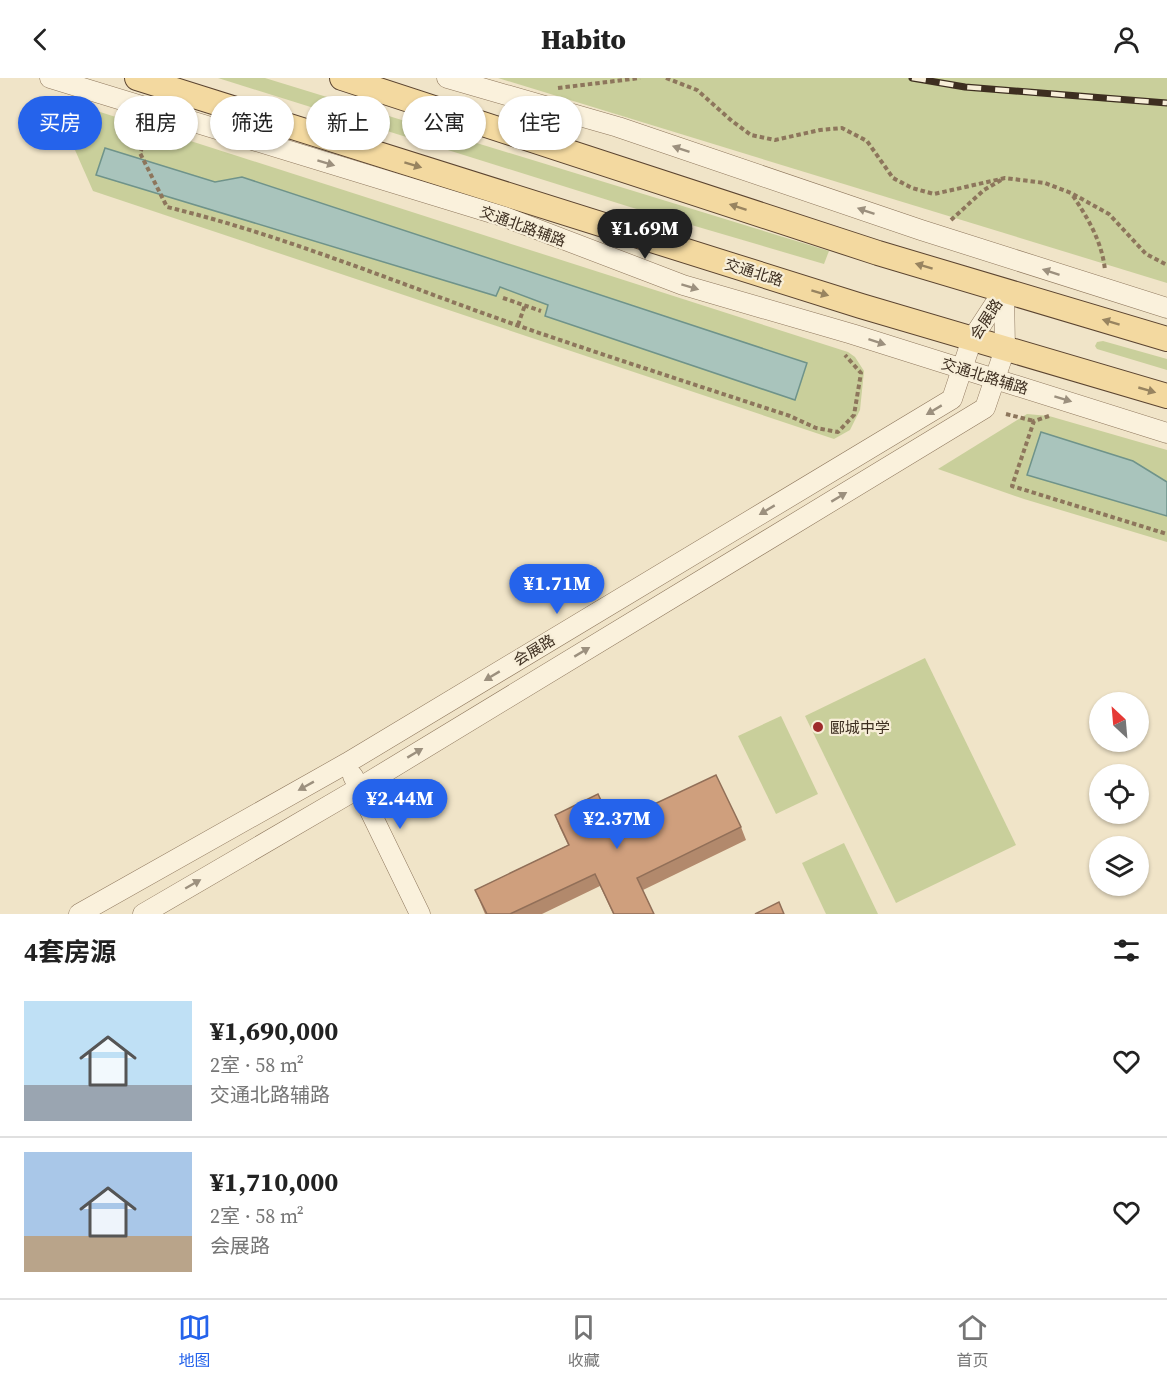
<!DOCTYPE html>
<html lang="zh">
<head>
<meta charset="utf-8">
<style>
	:root { --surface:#fff; --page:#f2f2f2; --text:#222; --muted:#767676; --line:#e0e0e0; --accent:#2563eb }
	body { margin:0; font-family:"Source Serif 4","Noto Sans SC",serif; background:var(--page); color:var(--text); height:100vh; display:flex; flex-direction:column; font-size:22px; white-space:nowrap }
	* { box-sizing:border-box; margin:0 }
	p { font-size:20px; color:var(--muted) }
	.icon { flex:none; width:33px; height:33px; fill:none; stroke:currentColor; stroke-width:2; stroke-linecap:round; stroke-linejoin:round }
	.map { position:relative; height:836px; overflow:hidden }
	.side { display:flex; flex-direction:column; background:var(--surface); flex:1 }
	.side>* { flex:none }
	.banner { position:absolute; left:18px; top:18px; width:600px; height:54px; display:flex; gap:12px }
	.needle { width:39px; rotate:334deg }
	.fabs { position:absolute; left:1089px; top:614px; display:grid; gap:12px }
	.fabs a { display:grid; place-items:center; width:60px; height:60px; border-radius:50%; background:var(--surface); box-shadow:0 2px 4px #0004; font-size:30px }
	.price { position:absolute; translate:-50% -51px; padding:0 14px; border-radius:21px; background:var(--accent); color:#fff; font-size:20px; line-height:39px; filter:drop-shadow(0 2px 3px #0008) }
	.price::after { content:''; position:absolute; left:50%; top:36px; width:18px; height:14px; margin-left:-9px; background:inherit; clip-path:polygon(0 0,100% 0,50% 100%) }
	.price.selected { background:#222; color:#fff }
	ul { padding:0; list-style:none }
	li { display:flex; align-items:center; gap:18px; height:150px; padding:0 24px }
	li+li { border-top:2px solid var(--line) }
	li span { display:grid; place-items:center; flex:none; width:168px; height:120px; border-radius:0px; color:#555 }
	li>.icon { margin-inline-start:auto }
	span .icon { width:72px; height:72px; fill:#fffc; stroke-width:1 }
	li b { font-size:26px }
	h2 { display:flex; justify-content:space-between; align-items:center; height:72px; padding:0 24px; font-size:26px }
	.chip { padding:0 21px; border-radius:27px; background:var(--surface); box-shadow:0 2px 4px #0004; font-size:21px; line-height:54px }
	.chip.selected { background:var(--accent); color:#fff }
	header { display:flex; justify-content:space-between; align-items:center; height:78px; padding:0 24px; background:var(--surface); font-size:27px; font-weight:800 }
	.dock { display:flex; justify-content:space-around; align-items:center; height:84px; border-top:2px solid var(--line); background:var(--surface); font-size:16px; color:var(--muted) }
	.dock a { display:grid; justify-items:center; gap:3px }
	.dock .selected { color:var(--accent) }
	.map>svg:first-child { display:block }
	.green { fill:#c9cf9b }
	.water { fill:#a9c4bc; stroke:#6f938a; stroke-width:1.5 }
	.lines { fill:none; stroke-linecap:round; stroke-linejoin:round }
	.minor-casing { stroke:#8d765c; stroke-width:21 }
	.major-casing { stroke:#5b4430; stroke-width:26 }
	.path { stroke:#8d765c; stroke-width:4; stroke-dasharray:4.5 3; stroke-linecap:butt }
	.minor { stroke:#faf1dc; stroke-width:20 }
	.major { stroke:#f3d9a0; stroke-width:24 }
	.rail-casing { stroke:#3d2e20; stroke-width:7 }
	.rail { stroke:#f7eed8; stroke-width:4.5; stroke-dasharray:14; stroke-linecap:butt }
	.wall { fill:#b2896c }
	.building { fill:#cf9f7d; stroke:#916f58; stroke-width:1.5 }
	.oneway { fill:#9c907e }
	.oneway2 { fill:#988460 }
	.poi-dot { fill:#9e2a2b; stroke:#f7eed8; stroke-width:2 }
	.labels { text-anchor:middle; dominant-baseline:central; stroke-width:4.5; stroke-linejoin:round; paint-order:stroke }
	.street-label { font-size:15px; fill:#3d2e20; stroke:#f7eed8 }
	.poi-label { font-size:15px; fill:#3d2e20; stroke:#f7eed8; text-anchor:start }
</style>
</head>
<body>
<header><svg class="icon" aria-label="back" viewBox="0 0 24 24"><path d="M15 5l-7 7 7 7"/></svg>Habito<svg class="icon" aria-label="person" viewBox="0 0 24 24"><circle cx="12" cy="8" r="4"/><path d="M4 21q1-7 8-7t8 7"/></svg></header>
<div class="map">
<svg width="1167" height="836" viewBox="0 0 1167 836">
	<rect width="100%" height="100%" fill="#f0e4c8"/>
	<g class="green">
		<polygon points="218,0 265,0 829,173 824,186 630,129"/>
		<polygon points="498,0 1167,0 1167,205"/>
		<polygon points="69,24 848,274 855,279 864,293 860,332 850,352 834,361 93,113 57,31"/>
		<polygon points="1103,263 1167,281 1167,292 1097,271 1095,268 1097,264"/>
		<polygon points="1027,336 1049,338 1167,372 1167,464 1024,421 938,391"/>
		<polygon points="925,580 1016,767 896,825 805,638"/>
		<polygon points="781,638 818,716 776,736 738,658"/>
		<polygon points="844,765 878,836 826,836 802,785"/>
	</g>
	<g class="water">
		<polygon points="105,70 215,104 242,99 807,285 795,322 545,238 548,227 500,209 496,218 96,97"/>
		<polygon points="1041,354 1133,383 1167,404 1167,438 1027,397"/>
	</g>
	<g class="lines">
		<g class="minor-casing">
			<g id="minor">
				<polyline points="50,0 505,139 683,207 852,256 1167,355"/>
				<polyline points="447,0 618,49 921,152 1167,230"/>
				<polyline points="353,698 420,836"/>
				<polyline points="79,836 347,685 952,321 972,261 1004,212"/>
				<polyline points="143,836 359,710 985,330 1005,271 1004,212"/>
			</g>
		</g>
		<g class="major-casing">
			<g id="major">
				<polyline points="137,0 861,228 1167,318"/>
				<polyline points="342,0 878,175 1167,261"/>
			</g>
		</g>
		<g class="path">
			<polyline points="666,0 697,12 732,43 751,57 775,62 820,52 842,50 867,63 893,100 912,110 934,116 1005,100 1045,105 1071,115 1109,136 1146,176 1167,187"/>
			<polyline points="558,10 640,0"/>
			<path d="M151 48 140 75 167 129C287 158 402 207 519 248 609 279 699 308 790 338L816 350 838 354 854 337 861 295 845 277"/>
			<path d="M1073 118C1088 140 1102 164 1105 192"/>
			<polyline points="951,142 984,112 1001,102"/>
			<polyline points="503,220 541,233"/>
			<polyline points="518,247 525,227"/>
			<polyline points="1006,336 1034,343"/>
			<polyline points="1049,338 1034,343 1012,408 1167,456"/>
		</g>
		<use href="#minor" class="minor"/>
		<use href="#major" class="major"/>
		<g class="rail-casing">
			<polyline id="rail" points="912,0 965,9 1167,25"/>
		</g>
		<use href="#rail" class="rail"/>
	</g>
	<polygon class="wall" points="555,737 612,746 741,749 746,762 643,812 654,836 613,836 600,808 542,836 485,836 475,812 568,767 560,750"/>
	<g class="building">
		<polygon points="716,697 741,749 637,800 654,836 614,836 595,796 510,836 487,836 475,812 569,767 555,737 598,716 612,746"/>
		<polygon points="779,824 784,836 755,836"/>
	</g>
	<defs><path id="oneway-solid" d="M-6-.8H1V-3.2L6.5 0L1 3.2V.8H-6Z" transform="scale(1.5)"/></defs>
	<g class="oneway">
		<use href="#oneway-solid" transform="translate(681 71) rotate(-161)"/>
		<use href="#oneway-solid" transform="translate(326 85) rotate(17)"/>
		<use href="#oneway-solid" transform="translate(866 133) rotate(-161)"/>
		<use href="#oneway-solid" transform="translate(1051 194) rotate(-162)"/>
		<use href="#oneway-solid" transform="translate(690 209) rotate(17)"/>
		<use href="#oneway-solid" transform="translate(877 264) rotate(18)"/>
		<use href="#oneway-solid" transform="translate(1063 321) rotate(17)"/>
		<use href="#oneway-solid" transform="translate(934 332) rotate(149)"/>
		<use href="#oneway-solid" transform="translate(839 419) rotate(-31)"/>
		<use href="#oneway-solid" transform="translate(767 432) rotate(149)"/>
		<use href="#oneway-solid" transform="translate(582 574) rotate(-31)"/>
		<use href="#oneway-solid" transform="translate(492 598) rotate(149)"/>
		<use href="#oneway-solid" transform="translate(415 675) rotate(-31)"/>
		<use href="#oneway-solid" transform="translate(306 708) rotate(151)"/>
		<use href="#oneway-solid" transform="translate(193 806) rotate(-30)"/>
	</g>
	<g class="oneway2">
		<use href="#oneway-solid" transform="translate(413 87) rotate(17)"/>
		<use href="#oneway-solid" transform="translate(738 129) rotate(-162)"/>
		<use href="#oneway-solid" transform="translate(924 188) rotate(-163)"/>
		<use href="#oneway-solid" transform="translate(820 215) rotate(17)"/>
		<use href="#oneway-solid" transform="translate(1111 244) rotate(-163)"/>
		<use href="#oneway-solid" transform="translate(1147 312) rotate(16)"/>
	</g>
	<circle class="poi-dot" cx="818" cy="649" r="6"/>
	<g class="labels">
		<g class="street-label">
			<text transform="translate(523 148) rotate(20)">交通北路辅路</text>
			<text transform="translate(754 194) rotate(17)">交通北路</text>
			<text transform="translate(986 241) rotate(-57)">会展路</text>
			<text transform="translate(985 298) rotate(17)">交通北路辅路</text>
			<text transform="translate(534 572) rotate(-31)">会展路</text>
		</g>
		<g class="poi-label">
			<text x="830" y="649">郾城中学</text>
		</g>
	</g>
</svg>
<div class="fabs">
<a><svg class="needle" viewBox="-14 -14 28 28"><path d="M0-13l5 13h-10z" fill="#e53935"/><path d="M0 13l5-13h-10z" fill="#767676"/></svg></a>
<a><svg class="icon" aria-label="locate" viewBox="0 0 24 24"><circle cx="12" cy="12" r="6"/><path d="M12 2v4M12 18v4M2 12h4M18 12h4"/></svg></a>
<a><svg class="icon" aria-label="layers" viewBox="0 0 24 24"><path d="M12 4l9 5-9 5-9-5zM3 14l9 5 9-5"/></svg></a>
</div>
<b class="price selected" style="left:645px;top:182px">¥1.69M</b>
<b class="price" style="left:557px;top:537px">¥1.71M</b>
<b class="price" style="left:400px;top:752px">¥2.44M</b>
<b class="price" style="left:617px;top:772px">¥2.37M</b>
<div class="banner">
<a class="chip selected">买房</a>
<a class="chip">租房</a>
<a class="chip">筛选</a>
<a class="chip">新上</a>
<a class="chip">公寓</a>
<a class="chip">住宅</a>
</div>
</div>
<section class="side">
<h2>4套房源<svg class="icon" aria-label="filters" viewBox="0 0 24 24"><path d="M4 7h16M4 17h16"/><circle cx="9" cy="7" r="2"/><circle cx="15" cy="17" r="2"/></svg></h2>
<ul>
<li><span style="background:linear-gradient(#bfe0f5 70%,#9aa5b1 0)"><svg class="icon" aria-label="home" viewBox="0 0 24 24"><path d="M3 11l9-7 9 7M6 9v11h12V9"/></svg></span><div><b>¥1,690,000</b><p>2室 · 58 m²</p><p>交通北路辅路</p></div><svg class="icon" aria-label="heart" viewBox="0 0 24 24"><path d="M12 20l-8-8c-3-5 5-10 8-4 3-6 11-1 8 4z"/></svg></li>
<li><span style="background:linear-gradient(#a9c7e8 70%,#b9a48a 0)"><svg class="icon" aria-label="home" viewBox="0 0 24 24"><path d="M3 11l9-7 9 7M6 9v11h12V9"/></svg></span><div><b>¥1,710,000</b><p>2室 · 58 m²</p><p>会展路</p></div><svg class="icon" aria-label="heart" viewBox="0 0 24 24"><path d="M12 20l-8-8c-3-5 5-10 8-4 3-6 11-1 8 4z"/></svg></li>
</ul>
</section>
<nav class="dock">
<a class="selected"><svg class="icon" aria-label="map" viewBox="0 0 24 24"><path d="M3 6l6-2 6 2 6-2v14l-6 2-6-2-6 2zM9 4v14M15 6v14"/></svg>地图</a>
<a><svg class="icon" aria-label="saved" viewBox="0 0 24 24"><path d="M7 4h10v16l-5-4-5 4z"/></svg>收藏</a>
<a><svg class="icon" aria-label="home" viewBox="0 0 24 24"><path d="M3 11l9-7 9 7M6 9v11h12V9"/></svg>首页</a>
</nav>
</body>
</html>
